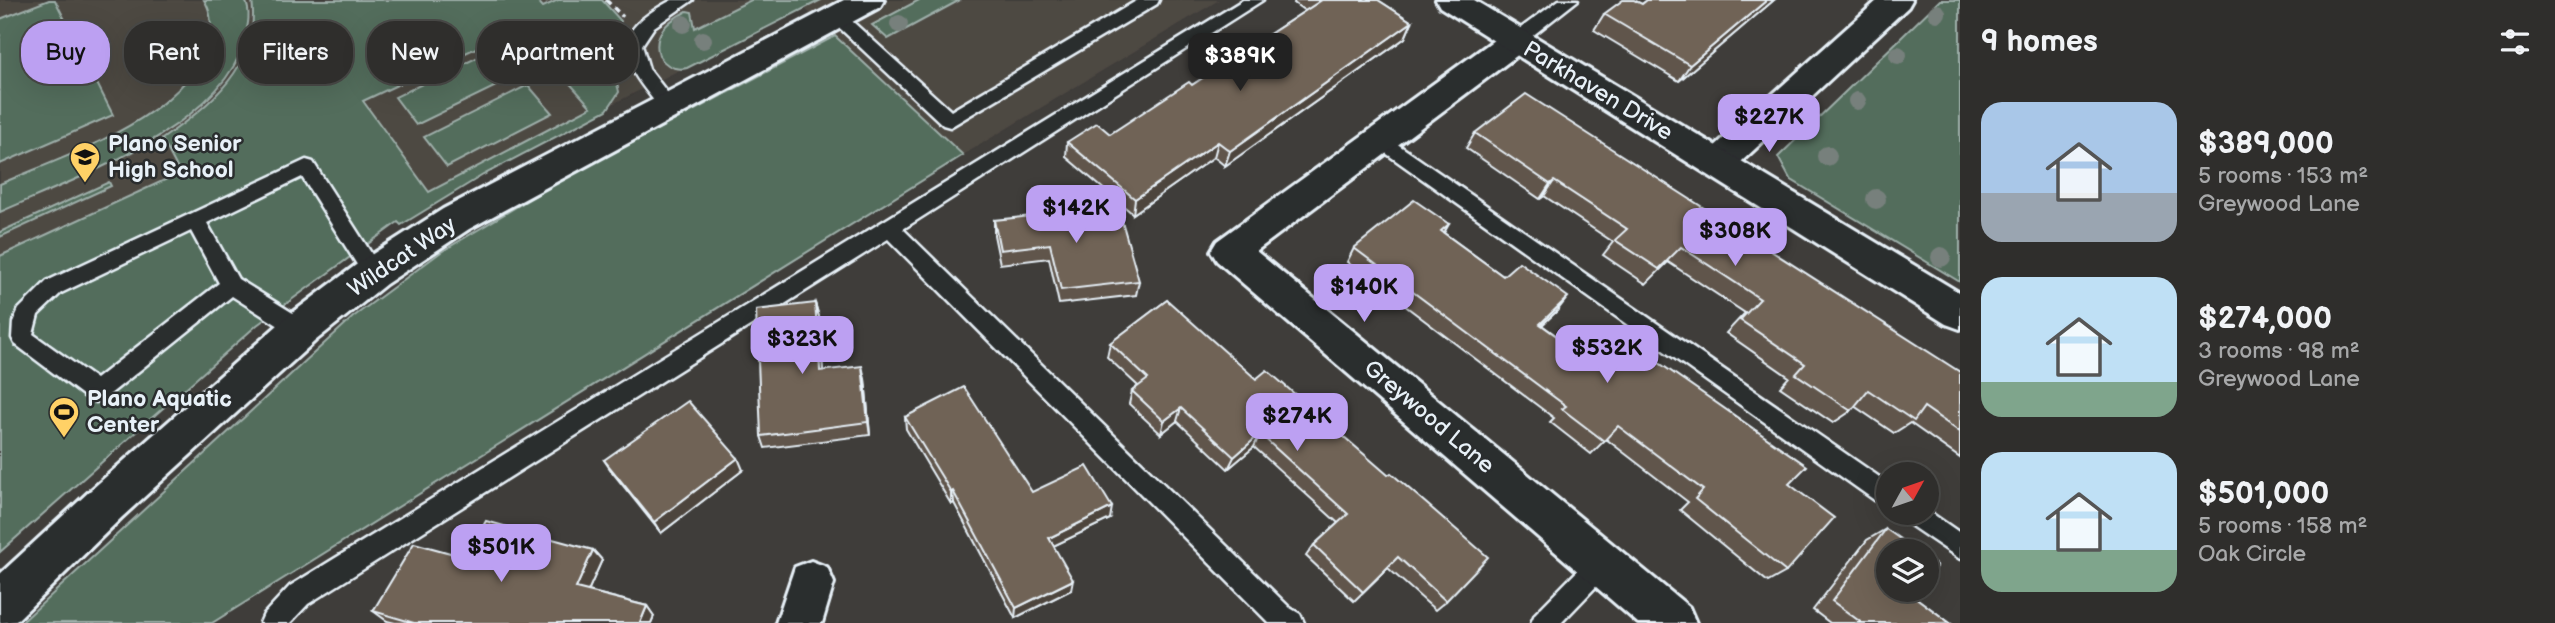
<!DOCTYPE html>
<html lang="en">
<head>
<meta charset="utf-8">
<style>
	:root { --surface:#2f2e2c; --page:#373634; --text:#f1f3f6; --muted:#a7a8a9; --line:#4a4a48; --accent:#bca0f2 }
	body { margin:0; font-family:"Balsamiq Sans",sans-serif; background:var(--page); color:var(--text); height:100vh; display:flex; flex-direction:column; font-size:26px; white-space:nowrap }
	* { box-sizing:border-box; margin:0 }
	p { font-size:23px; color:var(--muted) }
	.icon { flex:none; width:38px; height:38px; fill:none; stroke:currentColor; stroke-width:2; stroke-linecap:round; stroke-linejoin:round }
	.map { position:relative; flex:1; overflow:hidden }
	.sheet { display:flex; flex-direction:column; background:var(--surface); width:595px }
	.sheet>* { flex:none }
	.top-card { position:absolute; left:21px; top:21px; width:665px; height:63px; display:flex; gap:14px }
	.needle { width:46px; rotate:50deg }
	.buttons { position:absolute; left:1876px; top:462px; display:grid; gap:14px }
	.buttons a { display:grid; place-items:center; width:63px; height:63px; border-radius:50%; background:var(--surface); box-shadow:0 7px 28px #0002,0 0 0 2px var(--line); font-size:35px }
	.price { position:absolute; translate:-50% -60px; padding:0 16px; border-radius:14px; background:var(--accent); color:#111; font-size:23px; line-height:46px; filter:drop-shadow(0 2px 4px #0008) }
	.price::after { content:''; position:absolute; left:50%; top:42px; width:21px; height:16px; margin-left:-10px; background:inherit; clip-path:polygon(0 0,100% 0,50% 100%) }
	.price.current { background:#222; color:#fff }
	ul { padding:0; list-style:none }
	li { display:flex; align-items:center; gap:21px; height:175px; padding:0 21px }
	li span { display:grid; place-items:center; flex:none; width:196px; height:140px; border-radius:21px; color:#555 }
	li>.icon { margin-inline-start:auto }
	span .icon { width:84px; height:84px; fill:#fffc; stroke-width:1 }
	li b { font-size:30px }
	h2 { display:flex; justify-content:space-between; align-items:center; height:84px; padding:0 21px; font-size:30px }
	.chip { padding:0 24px; border-radius:28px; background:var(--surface); box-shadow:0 7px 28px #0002,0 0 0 2px var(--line); font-size:24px; line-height:63px }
	.chip.current { background:var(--accent); color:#111 }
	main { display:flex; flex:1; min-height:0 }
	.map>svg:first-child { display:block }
	.built { fill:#4e4843 }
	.green { fill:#536d5c; stroke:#9eafaa; stroke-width:2 }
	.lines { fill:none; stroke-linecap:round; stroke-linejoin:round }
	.lane-casing { stroke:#e8f1f8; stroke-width:5 }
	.street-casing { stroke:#e8f1f8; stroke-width:6 }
	.secondary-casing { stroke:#e8f1f8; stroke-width:6 }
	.path { stroke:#e8f1f8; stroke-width:3.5; stroke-dasharray:6 4.5; stroke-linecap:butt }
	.lane { fill:#2a2d2e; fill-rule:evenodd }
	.street { fill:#2a2d2e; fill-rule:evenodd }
	.secondary { fill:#2a2d2e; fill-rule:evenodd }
	.tree { fill:#77807c }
	.wall { fill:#60554b; stroke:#e8f1f8; stroke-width:2 }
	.shaded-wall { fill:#4e453d; stroke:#e8f1f8; stroke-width:2 }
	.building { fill:#706357; stroke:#e8f1f8; stroke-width:2 }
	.labels { text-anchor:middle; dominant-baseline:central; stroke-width:5; stroke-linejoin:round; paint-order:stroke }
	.street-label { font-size:23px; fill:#e8f1f8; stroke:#2a2d2e }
	.poi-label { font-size:23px; font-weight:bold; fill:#e8f1f8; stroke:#2a2d2e; text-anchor:start }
</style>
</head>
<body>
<main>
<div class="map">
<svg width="1960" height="623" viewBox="0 0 1960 623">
	<rect width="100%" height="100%" fill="#3f3d3a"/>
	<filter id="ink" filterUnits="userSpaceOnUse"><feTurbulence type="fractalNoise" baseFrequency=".0143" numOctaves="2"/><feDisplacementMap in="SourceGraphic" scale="14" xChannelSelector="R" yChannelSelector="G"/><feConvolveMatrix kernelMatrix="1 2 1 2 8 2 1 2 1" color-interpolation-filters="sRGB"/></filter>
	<g filter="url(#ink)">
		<polygon class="built" points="0,0 1219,0 963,155 803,7 489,167 409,212 0,262"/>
		<g class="green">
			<polygon points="49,0 55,0 113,115 0,164 0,19"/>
			<path d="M204 0H245C252 13 247 29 244 42 220 128 74 179 0 212V184C66 155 193 116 209 36 212 24 211 11 204 0Z"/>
			<path d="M252 0H537L543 7 558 0H602L621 21 612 35 553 64 521 27 363 101 429 192 591 107 556 68 608 42C602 63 616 74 619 92L607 110 483 175 401 225 398 222 257 325 0 552V256L180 173 162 139C210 105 261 65 252 0Z"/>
			<path d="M751 0H821L687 68C675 71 666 66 659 56 652 33 668 21 687 11L692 12 695 28Z"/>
			<polygon points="919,0 960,0 888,39 872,25"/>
			<polygon points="1940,0 1960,0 1960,282 1790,179 1778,157"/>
			<polygon points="835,36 963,155 212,623 21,623 353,317 441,252 556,183"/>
			<polygon points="497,48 519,75 416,125 395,97"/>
			<polygon points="528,85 552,113 447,167 424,137"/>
			<polygon points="109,182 111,186 0,237 0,232"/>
		</g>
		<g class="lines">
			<g class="lane-casing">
				<g id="lane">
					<path d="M672 0H693L654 27 642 45 649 69 677 105 674 110H662C620 60 605 35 672 0Z"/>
					<polygon points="1138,0 1159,0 1157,4 950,127 943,125 828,17 837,11 843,13 951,111"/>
					<polygon points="1243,0 1263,0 903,229 1290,608 1300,614 1304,623 1269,623 888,239 308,604 290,623 260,623 264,614 290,586"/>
					<polygon points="1559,0 1578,0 1522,44 1510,44 1507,40 1510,36"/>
					<polygon points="1380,132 1888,483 1888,507 1880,504 1373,144 1371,139 1373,134"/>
					<path d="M306 160 313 162 380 267 383 273 380 279 373 281 366 279 302 177 207 223 238 279 309 323 312 329 309 335 301 338 293 335 232 296 104 399 96 402 88 399 15 344 12 338 13 322 19 309 47 281ZM191 231 219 283 96 379 33 334 38 315 61 293Z"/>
					<polygon points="1927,510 1960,533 1960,559 1904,521 1900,513 1927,513"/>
					<polygon points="1603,550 1612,554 1615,562 1612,570 1561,623 1531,623 1535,614 1594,554"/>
				</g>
			</g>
			<g class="street-casing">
				<g id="street">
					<polygon points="844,0 884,0 880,7 469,229 386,284 315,341 121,518 16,621 0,623 0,574 91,490 287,317 360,262 443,209"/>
					<polygon points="1878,0 1912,0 1908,7 1729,173 1717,177 1705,173 1700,164 1705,155"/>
					<polygon points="1516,29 1527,32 1532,40 1527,48 1256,251 1689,607 1696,623 1638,623 1217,261 1211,251 1217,241 1505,32"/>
					<polygon points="811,561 827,567 834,583 822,623 776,623 795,567"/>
				</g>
			</g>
			<g class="secondary-casing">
				<polygon id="secondary" points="1436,0 1474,0 1960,293 1960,329 1946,324 1440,7"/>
			</g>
			<g class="path">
				<polyline points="543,0 548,0"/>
				<polyline points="606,0 623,17"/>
				<polyline points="556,65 610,39"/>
			</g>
			<use href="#lane" class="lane"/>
			<use href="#street" class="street"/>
			<use href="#secondary" class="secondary"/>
		</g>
		<g class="tree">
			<circle cx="1937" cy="13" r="9"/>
			<circle cx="683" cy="24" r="9"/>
			<circle cx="899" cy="24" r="9"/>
			<circle cx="703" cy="40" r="9"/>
			<circle cx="1898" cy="55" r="9"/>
			<circle cx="1857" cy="101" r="9"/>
			<circle cx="1827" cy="156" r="10"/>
			<circle cx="1876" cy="199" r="10"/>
			<circle cx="1941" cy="257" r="10"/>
		</g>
		<g class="wall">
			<polygon points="1295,0 1378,0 1412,22 1405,38 1225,166 1214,157 1133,214 1066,157 1067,142 1110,134 1192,85 1305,11 1294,3"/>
			<polygon points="1647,0 1774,0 1679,81 1594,30 1604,14 1642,4"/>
			<polygon points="1475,133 1960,372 1960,458 1910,423 1894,433 1854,406 1851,411 1833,423 1780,387 1789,377 1726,333 1745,313 1668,262 1646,284 1603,255 1613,242 1544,196 1540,199 1466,148"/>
			<polygon points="994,220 1139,281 1136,295 1059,304 1049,258 1000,264 994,235"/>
			<polygon points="1449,224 1444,233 1503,276 1557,311 1542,325 1602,369 1789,484 1786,572 1768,582 1680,510 1688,502 1606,439 1591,454 1550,422 1554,418 1347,262 1354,248"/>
			<polygon points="1167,300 1446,601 1435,610 1388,568 1354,601 1306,556 1314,545 1338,523 1254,447 1228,469 1177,421 1161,434 1129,404 1132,391 1138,386 1107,357 1110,343"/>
			<polygon points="815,303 819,317 823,371 865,379 870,435 765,448 761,436"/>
			<polygon points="905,417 1032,492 1110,519 1053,546 1071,590 1015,618 954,503 951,504 906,429"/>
			<polygon points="604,460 743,470 661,533 612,472"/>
			<polygon points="1886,529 1915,597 1950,623 1830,623 1813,610 1867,540"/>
			<polygon points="593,550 602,560 588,591 647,606 654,616 651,623 395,623 387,621 373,611"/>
		</g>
		<g class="shaded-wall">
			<polygon points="1767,0 1774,0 1679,81 1690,65"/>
			<polygon points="1412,22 1405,38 1225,166 1230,151"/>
			<polygon points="1218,142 1214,157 1133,214 1135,199"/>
			<polygon points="1554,181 1544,196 1540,199 1550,184"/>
			<polygon points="1568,297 1557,311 1529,337 1540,324"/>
			<polygon points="815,303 819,317 824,384 820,371"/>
			<polygon points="862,366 865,379 870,435 868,422"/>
			<polygon points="1181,408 1177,421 1161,434 1164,421"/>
			<polygon points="1260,434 1254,447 1228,469 1234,457"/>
			<polygon points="738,458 743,470 661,533 654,522"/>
			<polygon points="953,491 954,503 951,504 951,492"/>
			<polygon points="1112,507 1110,519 1047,549 1049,538"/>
			<polygon points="593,550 602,560 585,598 576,588"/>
			<polygon points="1073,580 1071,590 1015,618 1016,608"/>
			<polygon points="647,606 654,616 651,623 640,623"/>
		</g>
		<g class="building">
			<polygon points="1318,0 1378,0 1412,22 1230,151 1218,142 1135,199 1067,142 1097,123 1110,134 1189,82 1192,85 1320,1"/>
			<polygon points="1623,0 1634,0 1642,4 1647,0 1767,0 1690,65 1604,14"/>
			<polygon points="1526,94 1960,372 1960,432 1924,407 1914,421 1868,390 1851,411 1796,374 1805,364 1740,320 1760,299 1681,247 1659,269 1615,240 1627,229 1554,181 1550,184 1475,133"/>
			<polygon points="1414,200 1449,224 1441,231 1503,276 1519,262 1568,297 1540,324 1602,369 1629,342 1807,466 1789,484 1834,518 1786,572 1695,499 1703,490 1618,426 1604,441 1562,409 1566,406 1354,248"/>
			<polygon points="1118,207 1139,281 1061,290 1050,244 1000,250 994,220"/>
			<polygon points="1167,300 1256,379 1267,370 1388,475 1391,473 1488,557 1446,601 1398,557 1363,592 1314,545 1348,514 1260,434 1234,457 1181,408 1164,421 1132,391 1148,379 1110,343"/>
			<polygon points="815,303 820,371 862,366 868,422 761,436 756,310"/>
			<polygon points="964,387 1032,492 1087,466 1112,507 1049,538 1073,580 1016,608 953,491 951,492 905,417"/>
			<polygon points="688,401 738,458 654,522 604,460"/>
			<polygon points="486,521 593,550 576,588 647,606 640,623 414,623 373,611 414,543 465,557"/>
			<polygon points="1886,529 1917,551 1888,551 1888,590 1920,590 1915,597 1950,623 1862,623 1832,601"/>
			<polygon points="1927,558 1937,566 1927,580"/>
		</g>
	</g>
	<defs>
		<g id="school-pin" transform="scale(1.575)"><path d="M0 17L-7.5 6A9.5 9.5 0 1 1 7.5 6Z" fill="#ffd166" stroke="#2a2d2e"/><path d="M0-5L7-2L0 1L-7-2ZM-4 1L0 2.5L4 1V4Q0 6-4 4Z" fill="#111"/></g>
		<g id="stadium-pin" transform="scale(1.575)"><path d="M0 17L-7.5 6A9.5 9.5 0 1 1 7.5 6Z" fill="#ffd166" stroke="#2a2d2e"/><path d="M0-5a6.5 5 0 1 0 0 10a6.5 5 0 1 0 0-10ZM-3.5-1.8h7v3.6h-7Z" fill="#111"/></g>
	</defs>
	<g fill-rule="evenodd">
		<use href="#school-pin" x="85" y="157"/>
		<use href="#stadium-pin" x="64" y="412"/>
	</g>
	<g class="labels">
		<g class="street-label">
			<text transform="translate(1598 91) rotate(31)">Parkhaven Drive</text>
			<text transform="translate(402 257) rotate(-34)">Wildcat Way</text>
			<text transform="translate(1429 417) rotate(40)">Greywood Lane</text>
		</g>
		<g class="poi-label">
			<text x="108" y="144">Plano Senior<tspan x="108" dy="26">High School</tspan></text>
			<text x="87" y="399">Plano Aquatic<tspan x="87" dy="26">Center</tspan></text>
		</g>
	</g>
</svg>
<div class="buttons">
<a><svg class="needle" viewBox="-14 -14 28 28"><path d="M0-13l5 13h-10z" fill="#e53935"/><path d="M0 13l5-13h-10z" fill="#a7a8a9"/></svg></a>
<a><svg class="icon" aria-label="layers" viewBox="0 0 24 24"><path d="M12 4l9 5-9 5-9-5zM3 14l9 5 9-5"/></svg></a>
</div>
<b class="price current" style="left:1240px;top:93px">$389K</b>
<b class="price" style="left:1769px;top:154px">$227K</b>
<b class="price" style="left:1076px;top:245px">$142K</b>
<b class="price" style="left:1735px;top:268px">$308K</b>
<b class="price" style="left:1364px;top:324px">$140K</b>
<b class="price" style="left:802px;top:376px">$323K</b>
<b class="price" style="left:1607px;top:385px">$532K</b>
<b class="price" style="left:1297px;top:453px">$274K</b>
<b class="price" style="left:501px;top:584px">$501K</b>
<div class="top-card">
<a class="chip current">Buy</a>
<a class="chip">Rent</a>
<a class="chip">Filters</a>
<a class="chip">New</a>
<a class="chip">Apartment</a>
</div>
</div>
<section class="sheet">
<h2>9 homes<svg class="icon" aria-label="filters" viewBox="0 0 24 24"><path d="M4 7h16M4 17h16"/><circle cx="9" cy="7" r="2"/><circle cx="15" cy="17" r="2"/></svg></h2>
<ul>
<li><span style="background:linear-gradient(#a9c7e8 65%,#9aa5b1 0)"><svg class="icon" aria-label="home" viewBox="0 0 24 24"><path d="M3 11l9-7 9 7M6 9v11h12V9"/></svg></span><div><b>$389,000</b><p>5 rooms · 153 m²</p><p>Greywood Lane</p></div></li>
<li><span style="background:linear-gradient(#bfe0f5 75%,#7fa58c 0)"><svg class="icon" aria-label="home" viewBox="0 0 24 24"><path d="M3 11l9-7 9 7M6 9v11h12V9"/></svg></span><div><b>$274,000</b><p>3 rooms · 98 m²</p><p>Greywood Lane</p></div></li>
<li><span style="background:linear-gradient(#bfe0f5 70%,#7fa58c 0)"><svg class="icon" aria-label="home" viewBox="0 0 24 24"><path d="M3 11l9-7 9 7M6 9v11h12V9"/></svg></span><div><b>$501,000</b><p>5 rooms · 158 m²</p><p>Oak Circle</p></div></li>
</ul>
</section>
</main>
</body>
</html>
